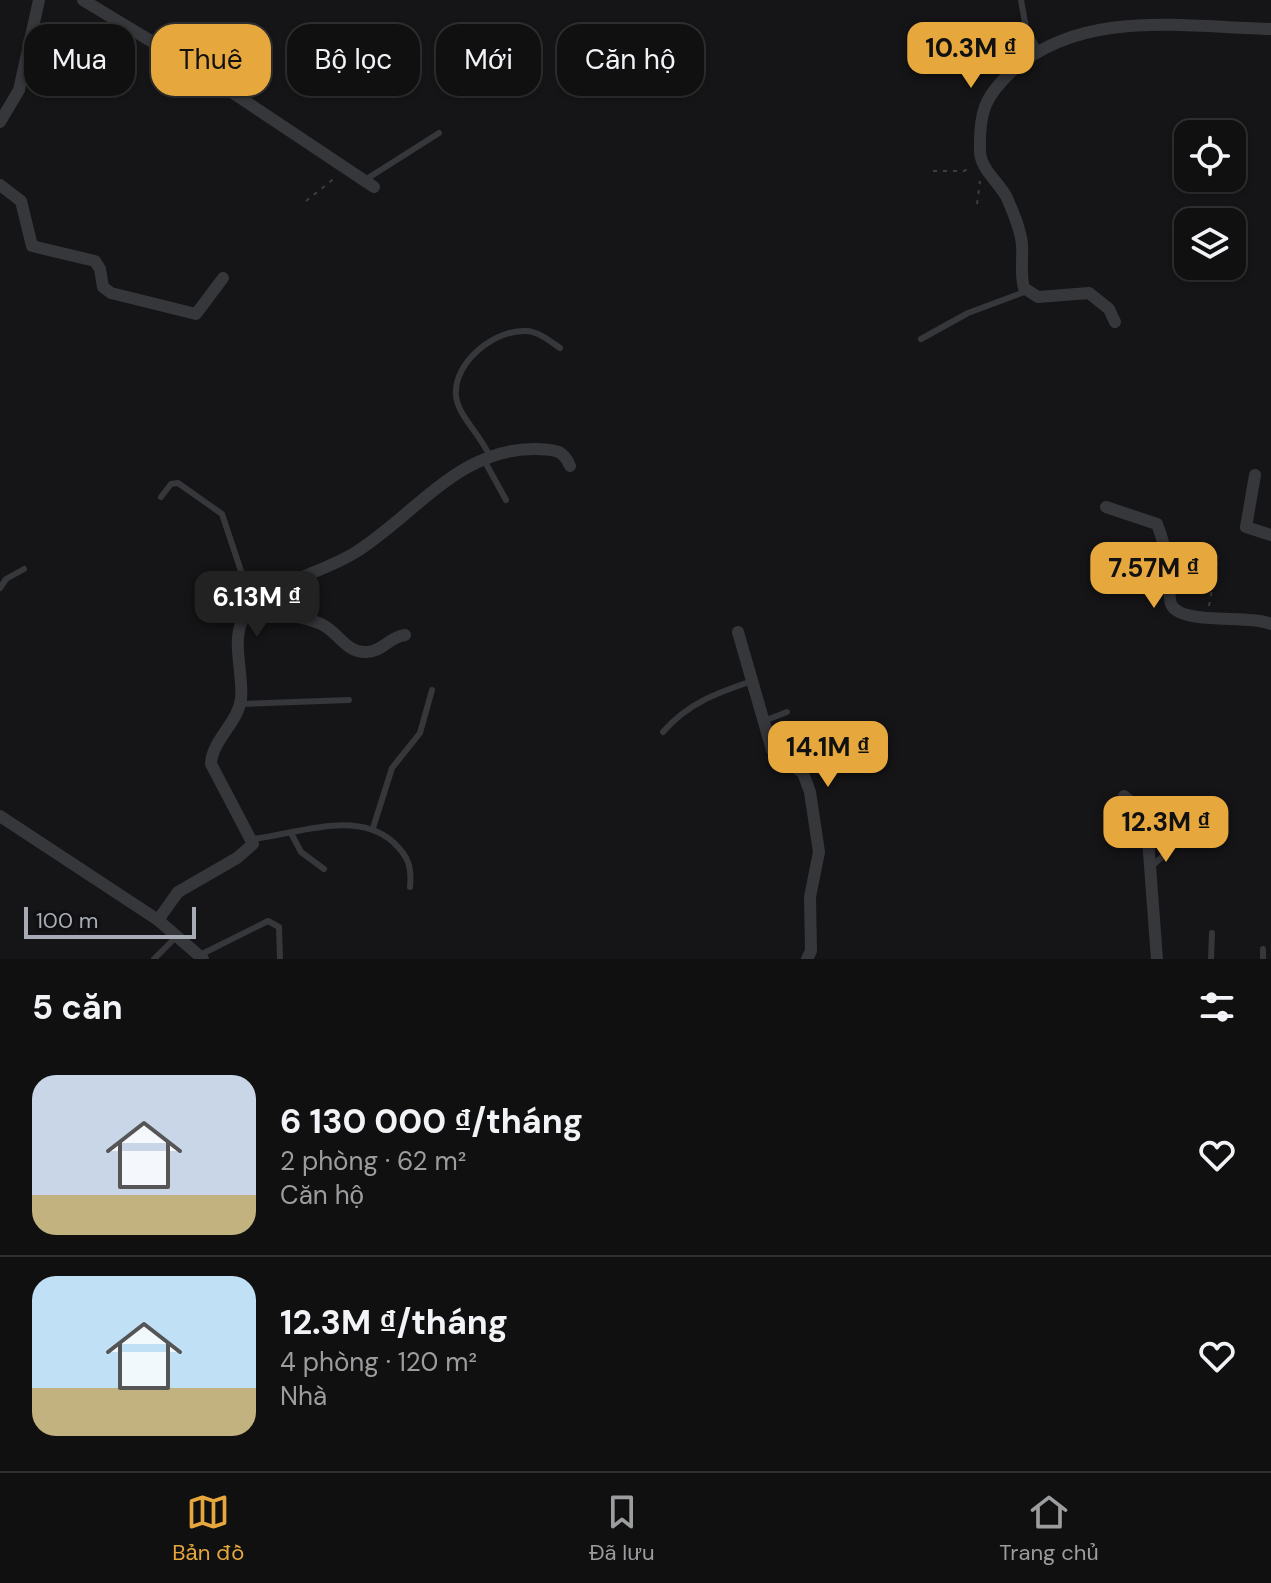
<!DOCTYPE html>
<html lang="vi">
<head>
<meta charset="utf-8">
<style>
	:root { --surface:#101011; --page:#19191a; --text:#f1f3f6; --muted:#9c9d9f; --line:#303031; --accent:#e6a83d }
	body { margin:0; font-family:"DM Sans",sans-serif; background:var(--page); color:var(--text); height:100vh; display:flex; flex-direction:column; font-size:30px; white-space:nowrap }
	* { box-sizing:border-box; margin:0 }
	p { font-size:26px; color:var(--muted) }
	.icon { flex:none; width:44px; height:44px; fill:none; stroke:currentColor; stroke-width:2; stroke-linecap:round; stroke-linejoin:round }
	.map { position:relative; height:959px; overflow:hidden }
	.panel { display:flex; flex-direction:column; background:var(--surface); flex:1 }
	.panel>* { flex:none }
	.banner { position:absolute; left:24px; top:24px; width:800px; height:72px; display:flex; gap:16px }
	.fabs { position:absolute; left:1174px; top:120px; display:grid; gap:16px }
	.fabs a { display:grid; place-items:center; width:72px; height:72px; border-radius:16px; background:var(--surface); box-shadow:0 2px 6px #0004,0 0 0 2px var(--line); font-size:40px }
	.scale { position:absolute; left:24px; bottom:20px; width:172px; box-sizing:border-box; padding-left:8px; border:4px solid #a8acb6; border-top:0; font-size:22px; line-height:28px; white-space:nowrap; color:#a8acb6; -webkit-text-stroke:6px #101012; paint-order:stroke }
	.price { position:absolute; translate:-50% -68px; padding:0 18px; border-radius:16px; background:var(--accent); color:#111; font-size:26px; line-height:52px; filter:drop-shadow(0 2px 4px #0008) }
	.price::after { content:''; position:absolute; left:50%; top:48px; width:24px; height:18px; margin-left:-12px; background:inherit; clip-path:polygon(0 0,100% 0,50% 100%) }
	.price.on { background:#222; color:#fff }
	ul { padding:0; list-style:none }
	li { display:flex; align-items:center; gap:24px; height:200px; padding:0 32px }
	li+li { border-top:2px solid var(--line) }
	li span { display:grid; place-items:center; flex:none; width:224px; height:160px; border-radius:24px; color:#555 }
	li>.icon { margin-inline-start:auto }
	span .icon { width:96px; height:96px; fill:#fffc; stroke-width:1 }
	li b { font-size:34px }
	h2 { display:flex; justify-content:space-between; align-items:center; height:96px; padding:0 32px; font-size:34px }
	.chip { padding:0 28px; border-radius:24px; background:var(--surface); box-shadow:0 2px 6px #0004,0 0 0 2px var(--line); font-size:28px; line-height:72px }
	.chip.on { background:var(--accent); color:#111 }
	.tabs { display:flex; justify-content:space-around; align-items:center; height:112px; border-top:2px solid var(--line); background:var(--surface); font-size:22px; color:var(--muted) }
	.tabs a { display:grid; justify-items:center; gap:4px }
	.tabs .on { color:var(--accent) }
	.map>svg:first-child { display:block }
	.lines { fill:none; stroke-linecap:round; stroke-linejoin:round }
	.path { stroke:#3c3e42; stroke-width:2; stroke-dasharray:4 6; stroke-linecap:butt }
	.service { stroke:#36373b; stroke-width:6 }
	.minor { stroke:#36373b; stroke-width:12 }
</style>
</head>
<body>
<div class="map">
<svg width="1271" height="959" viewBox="0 0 1271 959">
	<rect width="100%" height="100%" fill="#151517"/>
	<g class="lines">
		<g class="path">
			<polyline points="933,171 964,171 971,167"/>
			<polyline points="306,201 336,177"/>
			<polyline points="977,204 980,181"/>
			<polyline points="1209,606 1218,556"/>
		</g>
		<g class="service">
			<polyline points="1021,0 1026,28 1039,51"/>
			<polyline points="365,180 439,133"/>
			<polyline points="921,339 968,313 1027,291"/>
			<path d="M489 455C481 435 458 416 456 396 453 362 495 329 527 331 539 332 550 341 560 348"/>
			<polyline points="484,460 506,500"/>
			<polyline points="161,497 171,484 178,483 222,514 253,607"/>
			<polyline points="0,588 6,579 24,569"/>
			<polyline points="240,704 349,700"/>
			<polyline points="764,721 787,712"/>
			<path d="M663 732C688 703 717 693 752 681"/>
			<polyline points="373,828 392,768 420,733 432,690"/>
			<polyline points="292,835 301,852 324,869"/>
			<path d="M253 839C297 834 356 809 393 842 408 856 412 866 410 887"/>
			<polyline points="1151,867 1175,845"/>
			<polyline points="1263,949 1263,959"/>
			<polyline points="200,955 268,921 279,927 280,959"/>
			<polyline points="154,959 177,936"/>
			<polyline points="1211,959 1212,933"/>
		</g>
		<g class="minor">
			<polyline points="83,0 194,67 374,187"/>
			<polyline points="0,122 19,90 39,0"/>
			<polyline points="0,185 21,201 32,246 95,261 100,269 103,287 111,293 196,314 223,278"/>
			<path d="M1115 322 1109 309 1089 293 1038 297 1024 288C1020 274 1023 259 1022 245 1021 230 1013 212 1007 198 1000 183 980 169 980 151 979 113 984 97 1012 71 1082 8 1184 27 1271 29"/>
			<polyline points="1255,475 1246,527 1271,535"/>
			<path d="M1106 507 1157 524C1163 539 1167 556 1169 573 1170 582 1168 594 1171 604 1180 626 1249 614 1271 624"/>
			<path d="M257 604C273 617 301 614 321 624 339 632 345 653 367 652 382 652 389 637 405 635"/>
			<polyline points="738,632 772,750 803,773 810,792 819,852 810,897 811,951 807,959"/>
			<polyline points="1124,796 1137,807 1147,826 1157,959"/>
			<polyline points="0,816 158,920 203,959"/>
			<path d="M158 920 178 892 237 858 253 844 211 764C212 740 238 723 241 699 244 674 229 635 246 615 273 581 321 574 356 552 416 514 460 447 537 449 555 450 563 449 570 466"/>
		</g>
	</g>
</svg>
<div class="fabs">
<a><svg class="icon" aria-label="locate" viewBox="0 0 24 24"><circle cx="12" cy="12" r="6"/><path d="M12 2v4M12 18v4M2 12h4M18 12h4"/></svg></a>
<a><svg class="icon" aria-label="layers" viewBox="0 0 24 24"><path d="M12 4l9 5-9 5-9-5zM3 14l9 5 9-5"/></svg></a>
</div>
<div class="scale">100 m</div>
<b class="price" style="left:971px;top:90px">10.3M ₫</b>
<b class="price" style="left:1154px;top:610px">7.57M ₫</b>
<b class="price on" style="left:257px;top:639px">6.13M ₫</b>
<b class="price" style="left:828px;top:789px">14.1M ₫</b>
<b class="price" style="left:1166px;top:864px">12.3M ₫</b>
<div class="banner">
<a class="chip">Mua</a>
<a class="chip on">Thuê</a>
<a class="chip">Bộ lọc</a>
<a class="chip">Mới</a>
<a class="chip">Căn hộ</a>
</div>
</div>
<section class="panel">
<h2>5 căn<svg class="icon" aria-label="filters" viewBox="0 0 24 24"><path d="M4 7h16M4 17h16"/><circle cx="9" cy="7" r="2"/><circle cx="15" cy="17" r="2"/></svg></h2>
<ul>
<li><span style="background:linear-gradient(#c9d6e8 75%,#c2b280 0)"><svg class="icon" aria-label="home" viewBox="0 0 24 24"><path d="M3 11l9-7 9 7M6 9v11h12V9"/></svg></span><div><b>6 130 000 ₫/tháng</b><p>2 phòng · 62 m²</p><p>Căn hộ</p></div><svg class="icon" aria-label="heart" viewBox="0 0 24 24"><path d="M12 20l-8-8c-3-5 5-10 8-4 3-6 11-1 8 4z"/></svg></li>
<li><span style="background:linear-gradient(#bfe0f5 70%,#c2b280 0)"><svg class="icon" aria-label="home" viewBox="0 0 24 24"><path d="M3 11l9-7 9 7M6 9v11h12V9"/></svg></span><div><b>12.3M ₫/tháng</b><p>4 phòng · 120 m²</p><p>Nhà</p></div><svg class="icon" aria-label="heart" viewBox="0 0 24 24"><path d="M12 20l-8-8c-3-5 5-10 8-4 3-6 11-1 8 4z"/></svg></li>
</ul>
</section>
<nav class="tabs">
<a class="on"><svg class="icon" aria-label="map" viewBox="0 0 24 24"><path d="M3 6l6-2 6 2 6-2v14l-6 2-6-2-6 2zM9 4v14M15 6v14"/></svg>Bản đồ</a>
<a><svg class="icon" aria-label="saved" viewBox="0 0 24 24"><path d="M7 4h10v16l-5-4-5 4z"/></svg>Đã lưu</a>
<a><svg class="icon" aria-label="home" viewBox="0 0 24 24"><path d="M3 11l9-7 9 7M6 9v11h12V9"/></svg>Trang chủ</a>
</nav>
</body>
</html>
